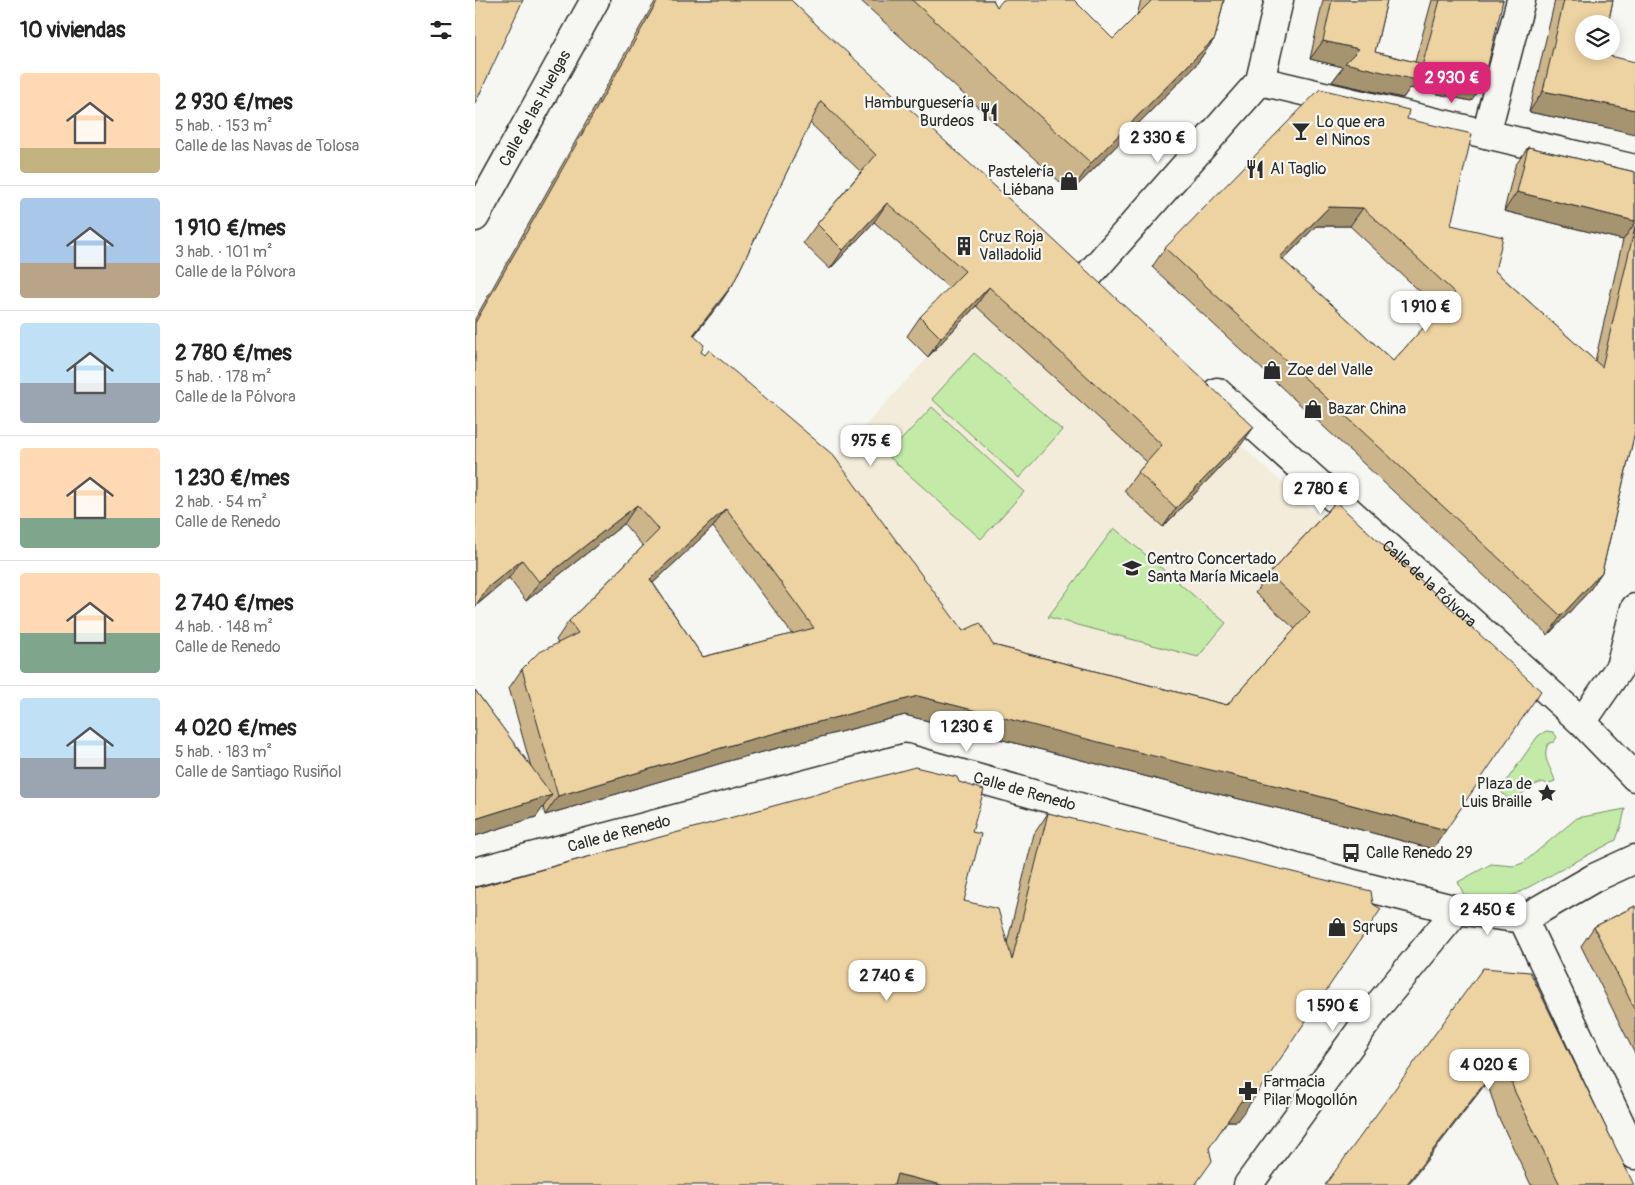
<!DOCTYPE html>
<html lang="es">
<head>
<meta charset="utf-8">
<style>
	:root { --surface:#fff; --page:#f2f2f2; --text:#222; --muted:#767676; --line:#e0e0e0; --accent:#db2777 }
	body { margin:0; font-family:Pangolin,sans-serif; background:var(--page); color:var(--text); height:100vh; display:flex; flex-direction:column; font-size:19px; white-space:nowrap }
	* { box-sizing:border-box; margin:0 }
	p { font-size:16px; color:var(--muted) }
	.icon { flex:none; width:28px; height:28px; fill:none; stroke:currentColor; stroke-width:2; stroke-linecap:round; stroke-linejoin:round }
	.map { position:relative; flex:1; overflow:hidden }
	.panel { display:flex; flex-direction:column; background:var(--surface); width:475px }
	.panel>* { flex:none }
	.tools { position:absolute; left:1100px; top:15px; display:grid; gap:10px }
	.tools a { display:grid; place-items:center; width:45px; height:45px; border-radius:50%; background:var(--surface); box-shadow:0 2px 12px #0003; font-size:25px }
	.price { position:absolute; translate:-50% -42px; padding:0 11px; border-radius:10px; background:#fff; color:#222; font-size:16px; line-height:32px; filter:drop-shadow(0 1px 2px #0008) }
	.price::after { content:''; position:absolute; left:50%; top:30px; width:15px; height:11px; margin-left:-8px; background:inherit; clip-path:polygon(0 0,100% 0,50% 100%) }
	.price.selected { background:var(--accent); color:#fff }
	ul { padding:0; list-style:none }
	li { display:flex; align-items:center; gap:15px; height:125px; padding:0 20px }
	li+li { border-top:1px solid var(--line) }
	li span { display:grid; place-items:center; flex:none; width:140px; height:100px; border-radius:5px; color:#555 }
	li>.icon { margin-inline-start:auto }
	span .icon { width:60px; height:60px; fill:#fffc; stroke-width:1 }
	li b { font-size:21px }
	h2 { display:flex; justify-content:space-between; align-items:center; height:60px; padding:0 20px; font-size:21px }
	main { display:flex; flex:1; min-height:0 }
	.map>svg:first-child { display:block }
	.built { fill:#f3ecda }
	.green { fill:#c3eba7; stroke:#778b69 }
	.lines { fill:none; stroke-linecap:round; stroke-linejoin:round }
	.minor-casing { stroke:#2b2b2b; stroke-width:31 }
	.tertiary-casing { stroke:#2b2b2b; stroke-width:31 }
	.secondary-casing { stroke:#2b2b2b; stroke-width:31 }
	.minor { stroke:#f6f6f2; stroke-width:28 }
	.tertiary { stroke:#f6f6f2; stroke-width:28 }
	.secondary { stroke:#f6f6f2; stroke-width:28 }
	.wall { fill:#ccb58b; stroke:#2b2b2b; fill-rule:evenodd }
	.shaded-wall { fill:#a69471; stroke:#2b2b2b }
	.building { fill:#edd3a2; stroke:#2b2b2b; fill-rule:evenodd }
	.labels { text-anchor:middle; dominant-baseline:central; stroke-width:4.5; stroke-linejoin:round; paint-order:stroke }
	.poi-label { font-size:16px; fill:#2b2b2b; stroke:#f6f6f2; text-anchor:start }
	.street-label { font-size:16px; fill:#2b2b2b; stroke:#f6f6f2 }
</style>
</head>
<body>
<main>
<section class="panel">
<h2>10 viviendas<svg class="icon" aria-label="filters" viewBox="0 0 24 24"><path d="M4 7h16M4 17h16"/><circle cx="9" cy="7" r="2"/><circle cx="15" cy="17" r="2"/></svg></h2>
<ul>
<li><span style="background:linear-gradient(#ffd9b3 75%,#c2b280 0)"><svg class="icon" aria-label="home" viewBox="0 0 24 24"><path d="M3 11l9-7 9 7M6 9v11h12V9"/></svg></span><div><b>2 930 €/mes</b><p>5 hab. · 153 m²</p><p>Calle de las Navas de Tolosa</p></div></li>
<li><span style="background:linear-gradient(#a9c7e8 65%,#b9a48a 0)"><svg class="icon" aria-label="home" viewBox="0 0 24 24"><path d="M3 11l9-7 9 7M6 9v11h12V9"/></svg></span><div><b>1 910 €/mes</b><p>3 hab. · 101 m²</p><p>Calle de la Pólvora</p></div></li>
<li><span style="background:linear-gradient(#bfe0f5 60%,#9aa5b1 0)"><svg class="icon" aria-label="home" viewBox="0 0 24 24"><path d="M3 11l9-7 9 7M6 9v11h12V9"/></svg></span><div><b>2 780 €/mes</b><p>5 hab. · 178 m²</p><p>Calle de la Pólvora</p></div></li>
<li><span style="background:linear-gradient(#ffd9b3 70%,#7fa58c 0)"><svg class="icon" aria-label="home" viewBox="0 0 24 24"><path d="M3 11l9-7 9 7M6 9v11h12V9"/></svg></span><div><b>1 230 €/mes</b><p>2 hab. · 54 m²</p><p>Calle de Renedo</p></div></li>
<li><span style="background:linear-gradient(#ffd9b3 60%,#7fa58c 0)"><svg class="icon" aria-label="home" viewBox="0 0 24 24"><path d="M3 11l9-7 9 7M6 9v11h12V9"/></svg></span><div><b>2 740 €/mes</b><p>4 hab. · 148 m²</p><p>Calle de Renedo</p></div></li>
<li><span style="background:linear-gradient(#bfe0f5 60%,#9aa5b1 0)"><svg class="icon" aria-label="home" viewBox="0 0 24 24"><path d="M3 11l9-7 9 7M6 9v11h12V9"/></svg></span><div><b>4 020 €/mes</b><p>5 hab. · 183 m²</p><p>Calle de Santiago Rusiñol</p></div></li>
</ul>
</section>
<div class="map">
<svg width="1160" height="1185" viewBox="0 0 1160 1185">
	<rect width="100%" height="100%" fill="#f6f6f2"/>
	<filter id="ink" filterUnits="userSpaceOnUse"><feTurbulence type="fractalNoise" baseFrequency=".02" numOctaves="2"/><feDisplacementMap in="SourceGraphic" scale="10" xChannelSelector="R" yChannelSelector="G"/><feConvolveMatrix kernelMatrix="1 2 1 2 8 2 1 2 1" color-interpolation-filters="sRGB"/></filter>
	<g filter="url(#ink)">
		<polygon class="built" points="554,248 848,521 790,805 688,781 523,737 345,474"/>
		<g class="green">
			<polygon points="499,353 587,430 544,478 457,399"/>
			<polygon points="457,407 549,492 506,539 412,455"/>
			<polygon points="639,528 751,623 723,657 573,617"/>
			<path d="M1071 731 1078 732 1082 737 1079 742 1074 743C1065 757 1077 768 1080 781L1072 784 1068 782 1056 786 1040 800C1032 798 1029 796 1025 790L1063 736Z"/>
			<polygon points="1150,809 1147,823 1141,840 1039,895 1017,900 989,895 983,882 1016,864 1039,866 1048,863 1102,818"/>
		</g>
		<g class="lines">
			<g class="minor-casing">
				<g id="minor">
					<polyline points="785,81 1160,169"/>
					<polyline points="1011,134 1046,0"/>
					<polyline points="613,276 785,81 804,0"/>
					<polyline points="1107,722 1145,667 1160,608"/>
					<polyline points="773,1185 907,1001 982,910"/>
				</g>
			</g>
			<g class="tertiary-casing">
				<g id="tertiary">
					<path id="s1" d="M0 217 120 0"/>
					<path id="s2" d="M742 392 1107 722 1160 777"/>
					<path id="s3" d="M0 872 430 758 875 883 982 910 1048 919 1119 878 1160 859"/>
				</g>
			</g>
			<g class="secondary-casing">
				<polyline id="secondary" points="1048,919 1160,1155"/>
			</g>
			<use href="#minor" class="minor"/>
			<use href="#tertiary" class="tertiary"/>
			<use href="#secondary" class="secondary"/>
		</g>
		<g class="wall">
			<path d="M181 0H316L766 445 688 527 649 491 663 472 672 462 501 306 453 357 432 336 445 317 474 288 399 222 355 269 328 243 342 224 386 172 335 123 258 284 245 303 219 336 226 352 488 631 518 645 752 705 820 629 780 593 794 574 861 502 958 849 819 812 689 781 430 715 257 760 70 815 68 807 61 817 0 836V690L56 767 34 688 47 669 83 643 81 640 94 621 168 546 149 524 51 601 34 578 2 605 0 607V319L160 36ZM238 527 317 634 228 657 178 583Z"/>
			<polygon points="385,0 518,0 522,7 638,39 662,15 666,0 749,0 740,38 720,66 596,192"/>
			<polygon points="848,0 912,0 900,52 940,62 957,0 1028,0 996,101 935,88 928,98 857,82 868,67 835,59"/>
			<polygon points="1080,0 1138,0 1127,54 1134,128 1054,112"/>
			<path d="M932 119 976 225 1020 271 1120 361 1148 240 1029 211 1040 166 1053 147 1160 172V432L1127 572 1114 591 1073 635 677 267 690 248ZM841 226H875L965 310 918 361 808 260Z"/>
			<polygon points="573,813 762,1121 752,1121 734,1148 0,1185 497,832 489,901 532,943 559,834"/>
			<polygon points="1160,906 1160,1054 1106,946 1119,927"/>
			<polygon points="1008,968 1159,1185 1056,1185 1022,1114 1012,1082"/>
		</g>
		<g class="shaded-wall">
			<polygon points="740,38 720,66 596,192 616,163"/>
			<polygon points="848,41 884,49 939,79 946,70 1009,82 996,101 935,88 928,98 857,82 868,67 835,59"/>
			<polygon points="1068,91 1160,110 1160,134 1134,128 1054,112"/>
			<polygon points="1042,192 1160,221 1160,223 1148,240 1029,211"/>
			<polygon points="412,203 399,222 355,269 368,250"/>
			<polygon points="854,207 888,208 875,226 841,226 792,276 805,257"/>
			<polygon points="258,284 245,303 204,354 218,335"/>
			<polygon points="514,287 501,306 453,357 466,338"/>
			<polygon points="779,427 766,445 688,527 701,508"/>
			<polygon points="162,505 149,524 51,601 64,582"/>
			<polygon points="251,508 238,527 162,598 175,579"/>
			<polygon points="47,560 34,578 0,606 12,588"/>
			<polygon points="1127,572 1114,591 1073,635 1086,616"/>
			<polygon points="443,696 832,793 971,830 958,849 819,812 689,781 430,715 257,760 70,815 83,796 270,741"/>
			<polygon points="77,795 61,817 0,836 0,819"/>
			<polygon points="1029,1058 1012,1082 933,1185 931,1185"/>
			<polygon points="766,1101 777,1101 762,1121 751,1121"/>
			<polygon points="422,1174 467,1185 414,1185"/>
		</g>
		<g class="building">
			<polygon points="0,0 48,0 0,104"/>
			<path d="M183 0H316L343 26 567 229 779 427 701 508 663 472 687 445 514 287 466 338 445 317 490 271 412 203 368 250 342 224 401 155 346 101 258 284 218 335 229 345 226 352 230 355 234 350 358 455 488 631 505 623 518 645 752 705 835 612 794 574 861 502 1066 691 971 830 832 793 702 762 443 696 270 741 83 796 47 669 63 653 103 633 94 621 184 530 162 505 64 582 47 560 12 588 0 607V323ZM251 508 339 628 228 657 175 579Z"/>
			<polygon points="437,0 518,0 522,7 528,0 599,0 638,39 677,0 749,0 740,38 616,163"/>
			<polygon points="857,0 912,0 900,52 944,63 941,80 870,63 884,49 848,41"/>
			<polygon points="965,0 1028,0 1009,82 946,70"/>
			<polygon points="1089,0 1138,0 1133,24 1109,24 1109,51 1127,51 1127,54 1160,62 1160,110 1068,91"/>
			<path d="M845 89 934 110 932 119 997 134 976 225 1028 237 1020 271 1127 367 1160 227V432L1127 572 1086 616 690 248ZM854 207 888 208 980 293 918 361 805 257Z"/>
			<polygon points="1053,147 1160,172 1160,221 1042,192"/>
			<polygon points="0,690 77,795 0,819"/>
			<polygon points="440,767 482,777 484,782 509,790 497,832 506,834 489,901 523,909 537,960 573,813 896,891 898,904 906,909 777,1101 766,1101 734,1148 737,1161 720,1185 467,1185 422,1174 419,1185 0,1185 0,888"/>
			<polygon points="1160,906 1160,1010 1119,927"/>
			<polygon points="1008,968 1055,972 1159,1185 1085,1185 1039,1090 1029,1058 931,1185 850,1185"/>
		</g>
	</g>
	<defs>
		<g id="restaurant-bare" transform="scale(1.5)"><path d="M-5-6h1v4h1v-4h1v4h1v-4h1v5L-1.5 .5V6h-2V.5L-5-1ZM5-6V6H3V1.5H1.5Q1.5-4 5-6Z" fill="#2b2b2b" stroke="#f6f6f2" stroke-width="2.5" paint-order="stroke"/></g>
		<g id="bar-bare" transform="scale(1.5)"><path d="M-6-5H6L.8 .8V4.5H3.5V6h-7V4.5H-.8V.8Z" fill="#2b2b2b" stroke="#f6f6f2" stroke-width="2.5" paint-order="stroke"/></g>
		<g id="shop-bare" transform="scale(1.5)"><path d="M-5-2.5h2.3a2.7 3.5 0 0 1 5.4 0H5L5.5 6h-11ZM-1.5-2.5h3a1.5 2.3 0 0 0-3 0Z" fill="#2b2b2b" stroke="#f6f6f2" stroke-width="2.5" paint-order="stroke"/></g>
		<g id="building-bare" transform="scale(1.5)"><path d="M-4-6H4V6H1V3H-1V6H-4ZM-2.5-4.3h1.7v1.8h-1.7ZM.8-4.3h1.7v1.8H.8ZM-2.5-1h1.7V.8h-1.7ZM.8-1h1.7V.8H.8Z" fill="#2b2b2b" stroke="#f6f6f2" stroke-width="2.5" paint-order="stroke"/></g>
		<g id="school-bare" transform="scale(1.5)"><path d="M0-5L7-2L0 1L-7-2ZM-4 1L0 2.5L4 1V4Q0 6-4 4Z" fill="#2b2b2b" stroke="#f6f6f2" stroke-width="2.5" paint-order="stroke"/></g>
		<g id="sight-bare" transform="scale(1.5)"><path d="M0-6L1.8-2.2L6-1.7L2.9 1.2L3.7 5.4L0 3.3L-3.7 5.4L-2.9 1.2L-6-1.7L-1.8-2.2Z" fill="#2b2b2b" stroke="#f6f6f2" stroke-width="2.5" paint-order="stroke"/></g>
		<g id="bus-bare" transform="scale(1.5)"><path d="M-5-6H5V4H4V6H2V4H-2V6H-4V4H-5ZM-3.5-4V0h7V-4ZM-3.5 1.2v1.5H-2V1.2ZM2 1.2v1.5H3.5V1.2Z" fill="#2b2b2b" stroke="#f6f6f2" stroke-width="2.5" paint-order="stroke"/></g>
		<g id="pharmacy-bare" transform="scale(1.5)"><path d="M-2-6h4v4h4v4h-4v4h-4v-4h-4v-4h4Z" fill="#2b2b2b" stroke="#f6f6f2" stroke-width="2.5" paint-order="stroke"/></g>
	</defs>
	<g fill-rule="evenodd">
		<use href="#restaurant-bare" x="514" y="112"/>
		<use href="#bar-bare" x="826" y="131"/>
		<use href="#restaurant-bare" x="780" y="169"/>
		<use href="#shop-bare" x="594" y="181"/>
		<use href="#building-bare" x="489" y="246"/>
		<use href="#shop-bare" x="797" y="370"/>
		<use href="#shop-bare" x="838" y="409"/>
		<use href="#school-bare" x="657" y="568"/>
		<use href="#sight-bare" x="1072" y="793"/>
		<use href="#bus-bare" x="876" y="853"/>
		<use href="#shop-bare" x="862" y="927"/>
		<use href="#pharmacy-bare" x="773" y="1091"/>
	</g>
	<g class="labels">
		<g class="poi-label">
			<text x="499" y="103" text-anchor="end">Hamburguesería<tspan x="499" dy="18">Burdeos</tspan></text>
			<text x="841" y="122">Lo que era<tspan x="841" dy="18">el Ninos</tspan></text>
			<text x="795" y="169">Al Taglio</text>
			<text x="579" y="172" text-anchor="end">Pastelería<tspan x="579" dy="18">Liébana</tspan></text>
			<text x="504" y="237">Cruz Roja<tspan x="504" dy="18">Valladolid</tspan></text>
			<text x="812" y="370">Zoe del Valle</text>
			<text x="853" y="409">Bazar China</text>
			<text x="672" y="559">Centro Concertado<tspan x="672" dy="18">Santa María Micaela</tspan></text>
			<text x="1057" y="784" text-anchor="end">Plaza de<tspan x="1057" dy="18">Luis Braille</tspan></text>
			<text x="891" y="853">Calle Renedo 29</text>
			<text x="877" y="927">Sqrups</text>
			<text x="788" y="1082">Farmacia<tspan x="788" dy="18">Pilar Mogollón</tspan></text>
		</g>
		<g class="street-label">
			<text stroke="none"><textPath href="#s1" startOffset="124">Calle de las Huelgas</textPath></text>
			<text stroke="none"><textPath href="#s2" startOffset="286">Calle de la Pólvora</textPath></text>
			<text stroke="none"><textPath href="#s3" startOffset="569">Calle de Renedo</textPath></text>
			<text stroke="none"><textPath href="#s3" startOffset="149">Calle de Renedo</textPath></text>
		</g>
	</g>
</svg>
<div class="tools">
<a><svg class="icon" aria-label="layers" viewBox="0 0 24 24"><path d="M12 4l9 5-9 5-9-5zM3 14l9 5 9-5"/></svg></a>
</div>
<b class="price selected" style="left:977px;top:104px">2 930 €</b>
<b class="price" style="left:683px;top:164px">2 330 €</b>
<b class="price" style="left:951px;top:333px">1 910 €</b>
<b class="price" style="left:396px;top:467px">975 €</b>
<b class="price" style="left:846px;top:515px">2 780 €</b>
<b class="price" style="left:492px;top:753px">1 230 €</b>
<b class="price" style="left:1013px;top:936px">2 450 €</b>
<b class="price" style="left:412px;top:1002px">2 740 €</b>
<b class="price" style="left:858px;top:1032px">1 590 €</b>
<b class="price" style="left:1014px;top:1091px">4 020 €</b>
</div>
</main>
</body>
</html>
